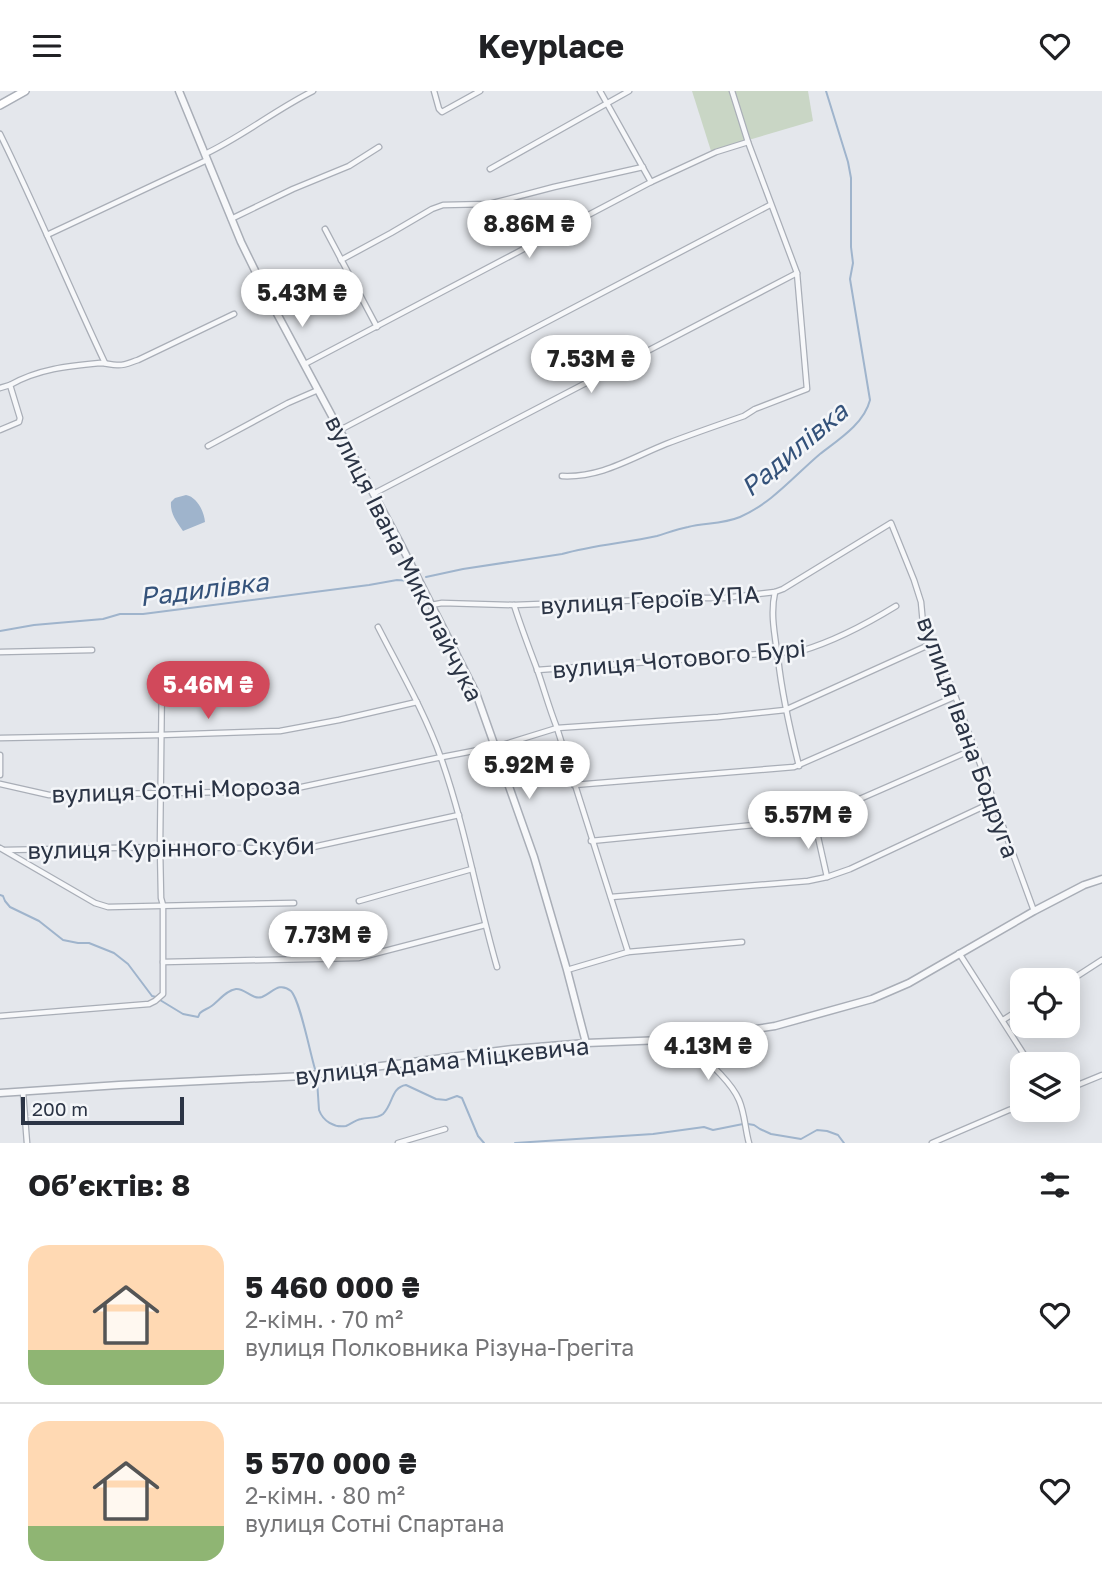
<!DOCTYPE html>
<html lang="uk">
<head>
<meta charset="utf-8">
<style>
	:root { --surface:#fff; --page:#f2f2f2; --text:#202124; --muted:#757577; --line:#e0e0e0; --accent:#d1495b }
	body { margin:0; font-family:"Golos Text",sans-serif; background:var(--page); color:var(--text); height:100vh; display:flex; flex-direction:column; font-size:26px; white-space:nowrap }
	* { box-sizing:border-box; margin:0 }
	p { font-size:23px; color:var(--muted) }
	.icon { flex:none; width:38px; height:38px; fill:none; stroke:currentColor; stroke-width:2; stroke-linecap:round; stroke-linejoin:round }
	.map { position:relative; height:1052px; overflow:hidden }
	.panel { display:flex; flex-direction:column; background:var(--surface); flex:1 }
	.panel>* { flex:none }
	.tools { position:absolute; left:1010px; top:877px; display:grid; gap:14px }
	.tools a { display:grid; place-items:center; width:70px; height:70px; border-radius:14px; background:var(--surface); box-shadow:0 4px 18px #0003; font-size:35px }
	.scale { position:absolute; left:21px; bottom:18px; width:163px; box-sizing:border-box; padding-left:7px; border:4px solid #2b3445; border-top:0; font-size:19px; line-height:24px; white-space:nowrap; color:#2b3445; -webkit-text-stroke:5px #f4f6f9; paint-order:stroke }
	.price { position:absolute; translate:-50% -60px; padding:0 16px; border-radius:24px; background:#fff; color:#222; font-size:23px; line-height:46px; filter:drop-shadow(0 2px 4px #0008) }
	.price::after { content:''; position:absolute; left:50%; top:42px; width:21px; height:16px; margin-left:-10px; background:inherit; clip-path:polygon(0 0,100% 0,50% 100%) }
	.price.selected { background:var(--accent); color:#fff }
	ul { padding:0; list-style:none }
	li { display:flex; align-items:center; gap:21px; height:175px; padding:0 28px }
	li+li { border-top:2px solid var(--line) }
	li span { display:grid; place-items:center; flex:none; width:196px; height:140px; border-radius:21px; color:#555 }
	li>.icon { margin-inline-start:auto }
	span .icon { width:84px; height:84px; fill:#fffc; stroke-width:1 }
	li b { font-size:30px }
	h2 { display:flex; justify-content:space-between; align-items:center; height:84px; padding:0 28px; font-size:30px }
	header { display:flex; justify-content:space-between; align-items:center; height:91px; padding:0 28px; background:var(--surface); font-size:32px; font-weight:700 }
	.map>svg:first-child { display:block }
	.green { fill:#c9d6c5 }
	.water { fill:#9fb4cc }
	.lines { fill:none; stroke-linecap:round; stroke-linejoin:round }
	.stream { stroke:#9fb4cc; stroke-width:2 }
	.minor-casing { stroke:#a9aeb7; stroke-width:7 }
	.tertiary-casing { stroke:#a9aeb7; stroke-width:9 }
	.secondary-casing { stroke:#a9aeb7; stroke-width:10 }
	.minor { stroke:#f7f8fa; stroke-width:4.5 }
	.tertiary { stroke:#f7f8fa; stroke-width:6 }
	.secondary { stroke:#fff; stroke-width:7 }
	.labels { text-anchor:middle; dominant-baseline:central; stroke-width:5; stroke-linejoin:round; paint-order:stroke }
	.street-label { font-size:24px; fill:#2b3445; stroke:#f4f6f9 }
	.water-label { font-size:26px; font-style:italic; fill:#34527a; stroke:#f4f6f9 }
</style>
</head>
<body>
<header><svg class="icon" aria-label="menu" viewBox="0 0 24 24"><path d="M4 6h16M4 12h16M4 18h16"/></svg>Keyplace<svg class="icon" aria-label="heart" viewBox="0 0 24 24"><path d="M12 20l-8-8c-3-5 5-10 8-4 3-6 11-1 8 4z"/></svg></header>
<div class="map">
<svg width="1102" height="1052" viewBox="0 0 1102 1052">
	<rect width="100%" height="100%" fill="#e4e7ec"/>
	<polygon class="green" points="692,0 808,0 813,30 711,60"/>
	<path class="water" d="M186 404C197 406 204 420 205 431L183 440C177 431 170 423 171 411L175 407Z"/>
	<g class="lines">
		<g class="stream">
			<path d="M426 486 463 478 562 463C593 454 625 452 657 445 667 442 677 438 688 436 705 432 723 433 740 426 772 412 794 385 820 363 838 349 864 333 870 309L850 188 853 172 851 156V87L848 71 826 0"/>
			<polyline points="0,540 34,534 103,528 120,523 143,523 369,494 397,489 412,490"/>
			<polyline points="0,804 3,805 5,810 10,816 39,830 63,849 78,852 89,852 114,862 128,873 152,905 156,906"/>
			<path d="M160 909 183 923 198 926C199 925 199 923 200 922 203 919 207 918 210 916 218 911 226 899 236 898 245 897 252 909 262 906 272 902 279 890 291 900 300 909 310 962 315 978"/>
			<path d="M317 989 319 1019C323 1030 334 1037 346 1035 351 1033 355 1029 361 1028 368 1026 377 1028 383 1023 393 1014 391 996 406 994L436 1008 446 1009 457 1005 462 1007 478 1045 484 1052"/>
			<polyline points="748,1033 754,1034 760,1038 771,1043 801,1048 817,1039 827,1040 838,1044 844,1052"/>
			<polyline points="515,1052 653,1043 704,1036 713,1039 743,1033"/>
		</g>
		<g class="minor-casing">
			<g id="minor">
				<polyline points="434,0 439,18 442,21 480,0"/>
				<polyline points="600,0 651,91"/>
				<path d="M0 43C37 118 69 196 105 272"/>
				<path d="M205 63C243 45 275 19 313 0"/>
				<polyline points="490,78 629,0"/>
				<polyline points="231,128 293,98 349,75 379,56"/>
				<polyline points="325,138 377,236"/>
				<polyline points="47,144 207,69"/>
				<polyline points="341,169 391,142 432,118 443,114 489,113 554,96 643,76"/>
				<polyline points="305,273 651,91 716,61 748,51"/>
				<polyline points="0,297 10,294"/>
				<path d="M0 339 19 331 20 327 10 294C38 278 68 275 100 272 106 272 111 274 117 274 124 275 131 271 138 269L234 223"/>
				<polyline points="340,339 770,114"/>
				<polyline points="208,355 288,312 318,299"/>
				<path d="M562 385C601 387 631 367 666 353 692 343 718 334 744 325L755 318 807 298 797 182 748 51 732 0"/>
				<polyline points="373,403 797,182"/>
				<path d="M775 501C770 523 775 545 778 567 782 604 790 639 799 675"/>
				<polyline points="431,514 442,512 514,514 699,507 724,507 775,501 783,498 891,432 914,489 921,511 923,533 953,599 1034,820"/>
				<path d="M514 514C521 536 529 557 537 578 544 598 549 617 557 637L628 861"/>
				<path d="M378 536C400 579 425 622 441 667 465 735 477 807 497 876"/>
				<polyline points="0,561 92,559"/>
				<path d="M537 579 801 560C835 550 865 534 896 515"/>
				<polyline points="0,647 160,644 280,640 339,629 417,611"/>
				<polyline points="0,664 0,684"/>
				<polyline points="0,693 49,704 283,700 437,667 499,655 557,637 718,626 785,619 931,553"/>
				<polyline points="574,694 794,676 954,606"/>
				<polyline points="814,728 827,786"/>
				<polyline points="591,750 814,728 974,658"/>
				<polyline points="0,757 95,812 108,816 294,812"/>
				<polyline points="5,759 160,756 304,758 459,724"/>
				<polyline points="611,806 808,790 827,786 850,778 993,711"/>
				<polyline points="359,810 472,778"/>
				<polyline points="959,862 1030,973"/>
				<polyline points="163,871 358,867 485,834"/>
				<polyline points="567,879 628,861 742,851"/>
				<polyline points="1068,891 1102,869"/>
				<polyline points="0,925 149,913 155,910 163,903 163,814 161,807 160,756 162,583"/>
				<polyline points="1003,929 1022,917"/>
				<path d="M684 949C701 965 730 988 739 1009 745 1023 745 1038 749 1052"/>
				<polyline points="1068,998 1102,984"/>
				<polyline points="23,1001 27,1052"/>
				<polyline points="398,1052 445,1038"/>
				<polyline points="932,1052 1009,1019 1022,1016"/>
			</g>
		</g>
		<g class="tertiary-casing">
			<g id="tertiary">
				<polyline points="179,0 241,151 266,202 400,452 476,602 534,766 567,879 586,952"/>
				<polyline points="0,1002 119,994 304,985 513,958 586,952 690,948 775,935 872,908 909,892 1034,820 1084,794 1102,788"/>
			</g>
		</g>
		<g class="secondary-casing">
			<polyline id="secondary" points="0,14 25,0"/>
		</g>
		<use href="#minor" class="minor"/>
		<use href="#tertiary" class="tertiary"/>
		<use href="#secondary" class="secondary"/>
	</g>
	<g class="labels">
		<g class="street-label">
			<text transform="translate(405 467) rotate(63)">вулиця Івана Миколайчука</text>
			<text transform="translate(650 508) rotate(-3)">вулиця Героїв УПА</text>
			<text transform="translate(679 567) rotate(-5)">вулиця Чотового Бурі</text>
			<text transform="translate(969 646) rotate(70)">вулиця Івана Бодруга</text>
			<text transform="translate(176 698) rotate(-2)">вулиця Сотні Мороза</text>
			<text transform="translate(171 756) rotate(-1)">вулиця Курінного Скуби</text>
			<text transform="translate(442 969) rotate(-6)">вулиця Адама Міцкевича</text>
		</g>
		<g class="water-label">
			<text transform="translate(794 358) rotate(-40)">Радилівка</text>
			<text transform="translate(204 498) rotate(-7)">Радилівка</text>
		</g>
	</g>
</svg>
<div class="tools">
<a><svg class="icon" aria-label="locate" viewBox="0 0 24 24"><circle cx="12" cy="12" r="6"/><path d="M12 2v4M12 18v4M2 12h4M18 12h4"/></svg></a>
<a><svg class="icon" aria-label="layers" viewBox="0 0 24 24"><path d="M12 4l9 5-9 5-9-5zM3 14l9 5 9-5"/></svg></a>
</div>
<div class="scale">200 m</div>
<b class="price" style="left:529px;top:169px">8.86M ₴</b>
<b class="price" style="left:302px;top:238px">5.43M ₴</b>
<b class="price" style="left:591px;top:304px">7.53M ₴</b>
<b class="price selected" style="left:208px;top:630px">5.46M ₴</b>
<b class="price" style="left:529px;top:710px">5.92M ₴</b>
<b class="price" style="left:808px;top:760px">5.57M ₴</b>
<b class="price" style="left:328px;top:880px">7.73M ₴</b>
<b class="price" style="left:708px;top:991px">4.13M ₴</b>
</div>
<section class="panel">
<h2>Об’єктів: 8<svg class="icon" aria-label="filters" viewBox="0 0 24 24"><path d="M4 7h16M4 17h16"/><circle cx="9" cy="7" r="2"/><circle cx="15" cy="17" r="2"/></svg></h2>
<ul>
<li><span style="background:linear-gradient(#ffd9b3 75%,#8fb573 0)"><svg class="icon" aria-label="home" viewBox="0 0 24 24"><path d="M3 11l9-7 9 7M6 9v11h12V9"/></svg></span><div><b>5 460 000 ₴</b><p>2-кімн. · 70 m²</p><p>вулиця Полковника Різуна-Грегіта</p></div><svg class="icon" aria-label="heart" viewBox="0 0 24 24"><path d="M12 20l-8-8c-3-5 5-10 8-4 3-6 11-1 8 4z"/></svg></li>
<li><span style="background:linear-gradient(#ffd9b3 75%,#8fb573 0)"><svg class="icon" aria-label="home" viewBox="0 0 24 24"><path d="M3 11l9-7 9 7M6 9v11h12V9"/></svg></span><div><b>5 570 000 ₴</b><p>2-кімн. · 80 m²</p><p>вулиця Сотні Спартана</p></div><svg class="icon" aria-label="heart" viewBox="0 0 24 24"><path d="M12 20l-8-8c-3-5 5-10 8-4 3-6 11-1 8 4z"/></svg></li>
</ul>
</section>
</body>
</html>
